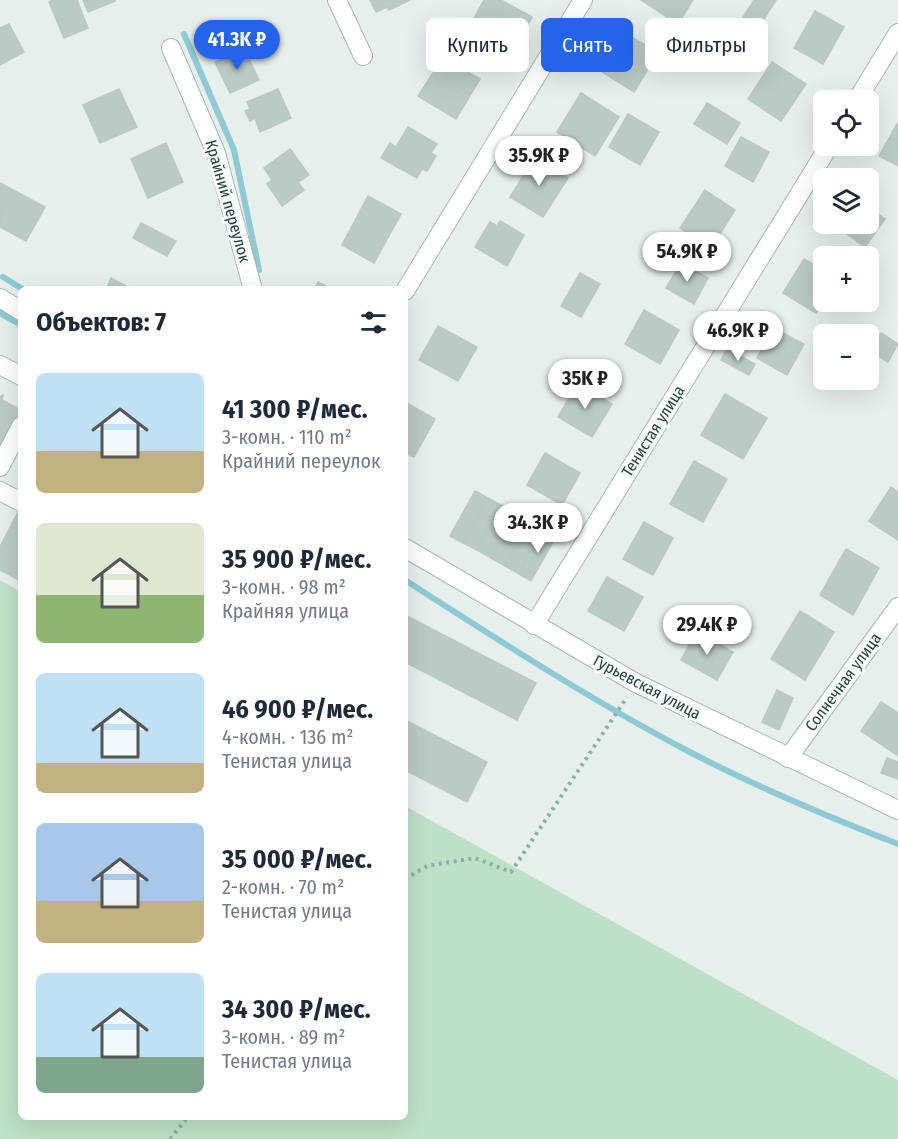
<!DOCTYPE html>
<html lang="ru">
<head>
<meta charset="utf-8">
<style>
	:root { --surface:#fff; --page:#f2f2f3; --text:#1f2937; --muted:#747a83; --accent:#2563eb }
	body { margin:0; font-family:"Fira Sans Condensed",sans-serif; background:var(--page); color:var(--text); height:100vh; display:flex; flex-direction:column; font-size:22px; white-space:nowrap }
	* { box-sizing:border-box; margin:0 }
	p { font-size:20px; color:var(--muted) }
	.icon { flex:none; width:33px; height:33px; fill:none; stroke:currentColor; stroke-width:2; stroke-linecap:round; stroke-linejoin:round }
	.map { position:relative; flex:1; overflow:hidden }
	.details { position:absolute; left:18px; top:286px; width:390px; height:834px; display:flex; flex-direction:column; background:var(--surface); border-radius:9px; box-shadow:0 6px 24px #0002 }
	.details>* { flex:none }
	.banner { position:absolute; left:426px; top:18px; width:381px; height:54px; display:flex; gap:12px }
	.tools { position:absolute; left:813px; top:90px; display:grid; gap:12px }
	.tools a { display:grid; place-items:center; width:66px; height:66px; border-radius:9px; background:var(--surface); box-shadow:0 6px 24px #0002; font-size:30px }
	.price { position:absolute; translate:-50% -51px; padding:0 14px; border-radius:21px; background:#fff; color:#222; font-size:20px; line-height:39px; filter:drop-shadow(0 2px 3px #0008) }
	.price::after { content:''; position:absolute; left:50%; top:36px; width:18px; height:14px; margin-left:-9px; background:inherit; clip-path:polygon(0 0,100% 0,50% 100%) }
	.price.selected { background:var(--accent); color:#fff }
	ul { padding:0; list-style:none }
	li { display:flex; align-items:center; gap:18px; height:150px; padding:0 18px }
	li span { display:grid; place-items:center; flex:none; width:168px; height:120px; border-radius:9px; color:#555 }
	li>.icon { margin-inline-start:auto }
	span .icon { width:72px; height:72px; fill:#fffc; stroke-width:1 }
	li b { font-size:26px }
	h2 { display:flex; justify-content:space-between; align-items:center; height:72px; padding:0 18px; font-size:26px }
	.chip { padding:0 21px; border-radius:9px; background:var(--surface); box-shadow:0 6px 24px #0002; font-size:21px; line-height:54px }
	.chip.selected { background:var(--accent); color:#fff }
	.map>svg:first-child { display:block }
	.green { fill:#bfe0c8 }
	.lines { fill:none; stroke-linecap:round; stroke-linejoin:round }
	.stream { stroke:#8ec9d4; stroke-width:6 }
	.building { fill:#bbcac4; stroke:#b8c9c2; stroke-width:1.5 }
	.minor-casing { stroke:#a8b8b2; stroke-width:20 }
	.path { stroke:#86b3a5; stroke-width:4; stroke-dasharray:3 4.5; stroke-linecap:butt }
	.minor { stroke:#fff; stroke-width:18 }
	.labels { text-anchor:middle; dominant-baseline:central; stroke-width:6; stroke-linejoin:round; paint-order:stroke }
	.street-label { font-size:16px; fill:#24423a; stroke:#f7fbf9 }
</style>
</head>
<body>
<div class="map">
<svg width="898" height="1139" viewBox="0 0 898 1139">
	<rect width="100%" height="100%" fill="#e6efeb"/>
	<polygon class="green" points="0,580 21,592 21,1118 405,1118 405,806 898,1080 898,1139 0,1139"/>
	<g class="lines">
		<g class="stream">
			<polyline points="184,34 234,150 259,270"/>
			<polyline points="3,277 24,290"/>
			<polyline points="0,313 21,325"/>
			<path d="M405 580C497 639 589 699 686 750 754 786 826 816 898 844"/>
		</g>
	</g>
	<g class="building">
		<polygon points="53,0 77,0 88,28 64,38 49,2"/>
		<polygon points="83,0 115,0 115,1 88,12"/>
		<polygon points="370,0 410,0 389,10 387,7 376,12"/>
		<polygon points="484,0 501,0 532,17 514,50 470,26"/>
		<polygon points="641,0 693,0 678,24"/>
		<polygon points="754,0 776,0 758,29 742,19"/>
		<polygon points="815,11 844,27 823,64 794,48"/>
		<polygon points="9,24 24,52 0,65 0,28"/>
		<polygon points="687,25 710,40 693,66 670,50"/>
		<polygon points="620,30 658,53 634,92 596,68"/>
		<polygon points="244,49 259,80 230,93 215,62"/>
		<polygon points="443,57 480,79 468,99 431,76"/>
		<polygon points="772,62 806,84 781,121 748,99"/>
		<polygon points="431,76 468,99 456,119 418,96"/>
		<polygon points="119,89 137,127 100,143 83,105"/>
		<polygon points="278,89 291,118 260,132 255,118 250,121 245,111 250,109 247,102"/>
		<polygon points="581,93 619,117 595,156 557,132"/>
		<polygon points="707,103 740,123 727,144 694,124"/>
		<polygon points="628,114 659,132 640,165 609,147"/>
		<polygon points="897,124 898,125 898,166 879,156"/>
		<polygon points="408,127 437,144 431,153 436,156 427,171 422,169 417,178 381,158 390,143 396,147"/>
		<polygon points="741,137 769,152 753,182 725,166"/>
		<polygon points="166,143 183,182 148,198 131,159"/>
		<polygon points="290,149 309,175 298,182 304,190 282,206 267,184 272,180 264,168"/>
		<polygon points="535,157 568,178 543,217 510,197"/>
		<polygon points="0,183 15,191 0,219"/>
		<polygon points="705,190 735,210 711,248 680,228"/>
		<polygon points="15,191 45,207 26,241 0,227 0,219"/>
		<polygon points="368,196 401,214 374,263 342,245"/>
		<polygon points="868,207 885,219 865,247 833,224 868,224"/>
		<polygon points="500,221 524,235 507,266 475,247 490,222 497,226"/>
		<polygon points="141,223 176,241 167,256 133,238"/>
		<polygon points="804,259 824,270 824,301 816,313 783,293"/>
		<polygon points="681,263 708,278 694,304 666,288"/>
		<polygon points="580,273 600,284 581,317 561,306"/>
		<polygon points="111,278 133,290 106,290"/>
		<polygon points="318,282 333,290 314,290"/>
		<polygon points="644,310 679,330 660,364 625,344"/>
		<polygon points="438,326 477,347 458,381 419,360"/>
		<polygon points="773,328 804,344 787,375 757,358"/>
		<polygon points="881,333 898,344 888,362 870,351"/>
		<polygon points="727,349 755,364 749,375 721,360"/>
		<polygon points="577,384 612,404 592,437 558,417"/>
		<polygon points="725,394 767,418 743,459 701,435"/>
		<polygon points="3,395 2,400 21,410 21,418 0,449 0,397"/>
		<polygon points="405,402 435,419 414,457 405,453"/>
		<polygon points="545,453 580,473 562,505 527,485"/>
		<polygon points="694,461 727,479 703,522 670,504"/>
		<polygon points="891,487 898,492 898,540 869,521"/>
		<polygon points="475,491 488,498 463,543 450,536"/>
		<polygon points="488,498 501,505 477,550 463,543"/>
		<polygon points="501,505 516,513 491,558 477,550"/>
		<polygon points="21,506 21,581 0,570 0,547"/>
		<polygon points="516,513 529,520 505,566 491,558"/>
		<polygon points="529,520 544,527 519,574 505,566"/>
		<polygon points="644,522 673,538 653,575 623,559"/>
		<polygon points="544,527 557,535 531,581 519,574"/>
		<polygon points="846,549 879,568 853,615 820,595"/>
		<polygon points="607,577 643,597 624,631 588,611"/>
		<polygon points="800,611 834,632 805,680 771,659"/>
		<polygon points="405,615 536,683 517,720 405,662"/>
		<polygon points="697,631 733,652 717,680 681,660"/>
		<polygon points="777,690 793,698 779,730 762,722"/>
		<polygon points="881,702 898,713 897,755 861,731"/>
		<polygon points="405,720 487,762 467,802 405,770"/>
		<polygon points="887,758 898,762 898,779 881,773"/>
	</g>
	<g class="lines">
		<g class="minor-casing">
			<g id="minor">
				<polyline points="337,0 363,56"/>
				<polyline points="171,48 216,153 253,290"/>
				<polyline points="857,100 898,33"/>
				<polyline points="405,291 583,0"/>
				<polyline points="0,298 21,311"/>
				<polyline points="0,365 21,376"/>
				<polyline points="0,467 21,426"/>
				<polyline points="0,491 21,502"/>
				<polyline points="405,548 636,683 898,810"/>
				<polyline points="534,625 829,146"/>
				<polyline points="788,758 898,607"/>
			</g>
		</g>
		<g class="path">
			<polyline points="405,879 427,866 475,858 511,872 627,697"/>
			<polyline points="170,1139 187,1118"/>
		</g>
		<use href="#minor" class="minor"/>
	</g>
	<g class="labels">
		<g class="street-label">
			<text transform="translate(228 201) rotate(74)">Крайний переулок</text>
			<text transform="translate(653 431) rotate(-58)">Тенистая улица</text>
			<text transform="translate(843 682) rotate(-54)">Солнечная улица</text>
			<text transform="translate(647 687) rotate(28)">Гурьевская улица</text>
		</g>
	</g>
</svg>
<div class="tools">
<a><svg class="icon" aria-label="locate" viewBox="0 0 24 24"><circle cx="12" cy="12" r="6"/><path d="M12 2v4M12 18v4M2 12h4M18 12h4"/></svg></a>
<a><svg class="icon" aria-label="layers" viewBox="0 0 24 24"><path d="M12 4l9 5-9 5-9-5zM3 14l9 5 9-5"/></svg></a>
<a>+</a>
<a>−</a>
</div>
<b class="price selected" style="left:237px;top:71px">41.3K ₽</b>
<b class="price" style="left:539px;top:187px">35.9K ₽</b>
<b class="price" style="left:687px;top:283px">54.9K ₽</b>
<b class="price" style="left:738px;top:362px">46.9K ₽</b>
<b class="price" style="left:585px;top:410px">35K ₽</b>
<b class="price" style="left:538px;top:554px">34.3K ₽</b>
<b class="price" style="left:707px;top:656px">29.4K ₽</b>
<div class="banner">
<a class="chip">Купить</a>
<a class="chip selected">Снять</a>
<a class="chip">Фильтры</a>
</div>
<section class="details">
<h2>Объектов: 7<svg class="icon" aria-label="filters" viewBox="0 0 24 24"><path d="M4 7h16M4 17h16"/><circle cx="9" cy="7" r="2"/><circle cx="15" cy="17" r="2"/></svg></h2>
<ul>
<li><span style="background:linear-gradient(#bfe0f5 65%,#c2b280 0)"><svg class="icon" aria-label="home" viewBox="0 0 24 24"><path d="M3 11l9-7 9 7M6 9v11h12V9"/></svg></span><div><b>41 300 ₽/мес.</b><p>3-комн. · 110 m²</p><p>Крайний переулок</p></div></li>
<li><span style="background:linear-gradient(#dfe7d0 60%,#8fb573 0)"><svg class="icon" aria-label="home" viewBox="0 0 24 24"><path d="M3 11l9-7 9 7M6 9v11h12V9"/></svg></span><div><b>35 900 ₽/мес.</b><p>3-комн. · 98 m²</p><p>Крайняя улица</p></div></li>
<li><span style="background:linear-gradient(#bfe0f5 75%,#c2b280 0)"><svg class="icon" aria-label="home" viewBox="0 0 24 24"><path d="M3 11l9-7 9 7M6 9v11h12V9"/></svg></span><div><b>46 900 ₽/мес.</b><p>4-комн. · 136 m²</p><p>Тенистая улица</p></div></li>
<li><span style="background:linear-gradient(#a9c7e8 65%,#c2b280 0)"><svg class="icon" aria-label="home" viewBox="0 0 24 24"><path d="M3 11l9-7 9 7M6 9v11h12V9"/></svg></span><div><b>35 000 ₽/мес.</b><p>2-комн. · 70 m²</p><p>Тенистая улица</p></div></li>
<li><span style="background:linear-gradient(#bfe0f5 70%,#7fa58c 0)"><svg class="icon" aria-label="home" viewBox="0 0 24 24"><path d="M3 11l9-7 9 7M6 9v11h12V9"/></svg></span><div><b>34 300 ₽/мес.</b><p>3-комн. · 89 m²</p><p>Тенистая улица</p></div></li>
</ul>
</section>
</div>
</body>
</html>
